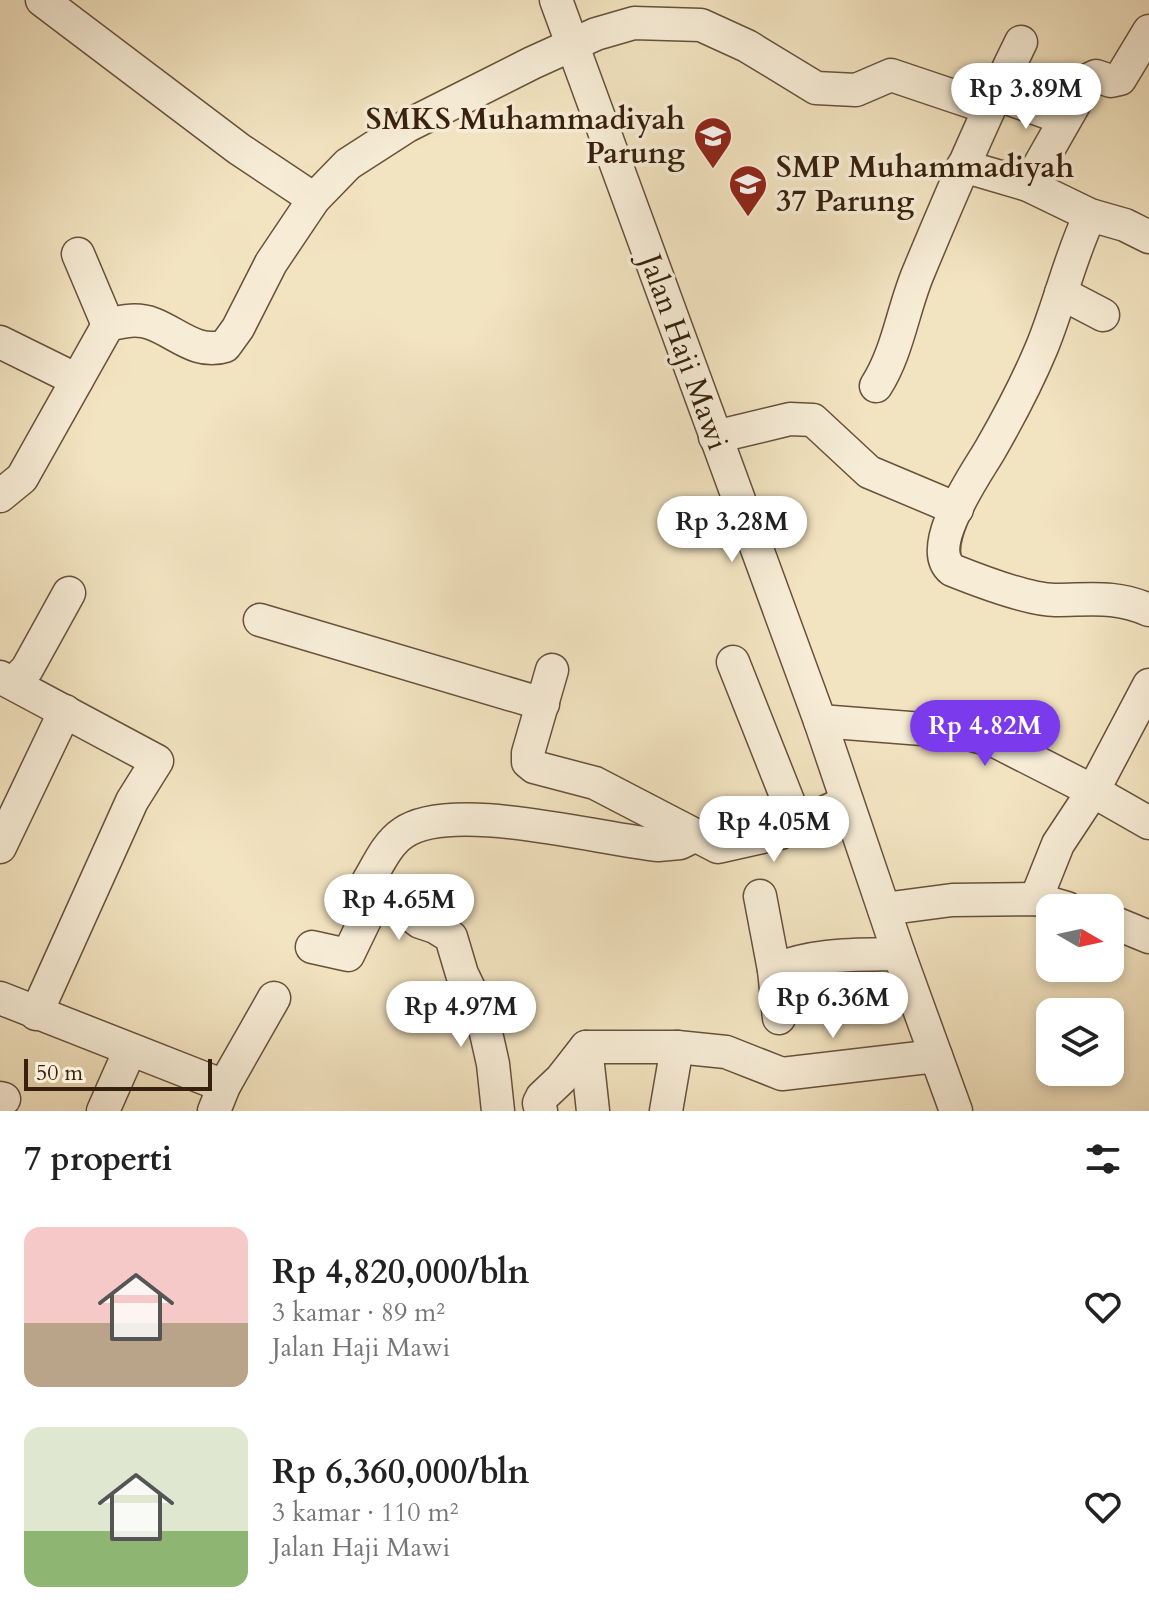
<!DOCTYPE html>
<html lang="id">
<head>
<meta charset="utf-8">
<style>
	:root { --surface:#fff; --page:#f6f6f6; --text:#222; --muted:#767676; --accent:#7c3aed }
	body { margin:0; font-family:Cardo,serif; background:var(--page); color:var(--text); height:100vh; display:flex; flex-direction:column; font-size:30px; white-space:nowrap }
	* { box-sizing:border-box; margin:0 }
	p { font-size:26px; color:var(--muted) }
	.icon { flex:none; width:44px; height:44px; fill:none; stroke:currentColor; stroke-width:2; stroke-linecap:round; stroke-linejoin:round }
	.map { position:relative; height:1111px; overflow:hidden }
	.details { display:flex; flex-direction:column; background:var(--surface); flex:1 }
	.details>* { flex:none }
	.needle { width:52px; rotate:99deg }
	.buttons { position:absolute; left:1036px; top:894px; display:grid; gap:16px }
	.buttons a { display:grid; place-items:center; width:88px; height:88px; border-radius:16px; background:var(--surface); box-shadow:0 4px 12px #0003; font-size:40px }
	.scale { position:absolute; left:24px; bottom:20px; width:188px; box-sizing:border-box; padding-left:8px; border:4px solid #38200e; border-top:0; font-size:22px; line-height:28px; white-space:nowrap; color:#38200e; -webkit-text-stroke:6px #f7edd7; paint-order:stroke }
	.price { position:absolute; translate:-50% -68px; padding:0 18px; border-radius:28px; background:#fff; color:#222; font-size:26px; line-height:52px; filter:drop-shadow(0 2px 4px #0008) }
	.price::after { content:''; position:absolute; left:50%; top:48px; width:24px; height:18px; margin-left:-12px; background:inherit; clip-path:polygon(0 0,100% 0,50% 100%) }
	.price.current { background:var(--accent); color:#fff }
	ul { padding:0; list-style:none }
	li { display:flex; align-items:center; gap:24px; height:200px; padding:0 24px }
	li span { display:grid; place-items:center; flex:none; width:224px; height:160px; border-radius:16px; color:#555 }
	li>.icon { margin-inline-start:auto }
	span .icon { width:96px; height:96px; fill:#fffc; stroke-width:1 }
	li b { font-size:34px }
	h2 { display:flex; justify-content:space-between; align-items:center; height:96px; padding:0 24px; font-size:34px }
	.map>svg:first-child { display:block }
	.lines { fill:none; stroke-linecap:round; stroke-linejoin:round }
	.minor-casing { stroke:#67513b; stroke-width:35 }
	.minor { stroke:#f7edd7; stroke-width:32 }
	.labels { text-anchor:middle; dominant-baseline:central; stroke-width:7; stroke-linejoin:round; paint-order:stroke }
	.poi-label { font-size:30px; font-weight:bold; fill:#38200e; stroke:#f7edd7; text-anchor:end }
	.street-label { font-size:30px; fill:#38200e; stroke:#f7edd7 }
</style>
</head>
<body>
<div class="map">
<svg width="1149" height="1111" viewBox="0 0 1149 1111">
	<rect width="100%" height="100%" fill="#f3e4c1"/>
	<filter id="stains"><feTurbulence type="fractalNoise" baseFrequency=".0025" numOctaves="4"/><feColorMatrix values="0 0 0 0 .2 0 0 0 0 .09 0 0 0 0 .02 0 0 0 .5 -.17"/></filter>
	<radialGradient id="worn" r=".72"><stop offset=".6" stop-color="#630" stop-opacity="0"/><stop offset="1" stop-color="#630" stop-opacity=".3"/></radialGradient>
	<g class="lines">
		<g class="minor-casing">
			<g id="minor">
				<polyline points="42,0 239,149 314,199"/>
				<polyline points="556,0 820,721 899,954 956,1111"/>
				<polyline points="1149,31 1120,79 1111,81 1096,76 1088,80 1028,185 1090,215 1125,225 1149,237"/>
				<polyline points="996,94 1065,119"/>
				<polyline points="963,166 1028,185"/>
				<path d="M1090 215C1070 257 1060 303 1042 347 1027 383 1009 417 990 450 976 474 924 547 952 570 977 580 1029 600 1055 600 1090 600 1115 595 1149 610"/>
				<polyline points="78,254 108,325"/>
				<polyline points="1061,293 1103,315"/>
				<polyline points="0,342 77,380"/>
				<path d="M876 386C898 352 903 308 919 271 951 194 984 117 1021 42"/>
				<polyline points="715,437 790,419 813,420 869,472 957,509"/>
				<path d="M0 496 22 478 108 325C123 321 138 318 153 324 177 333 197 355 225 346L238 328 271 263 314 199 348 164 407 126 532 63 596 34 634 23 701 25 747 46 816 88 856 90 891 75 989 108"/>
				<polyline points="260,620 543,704"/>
				<polyline points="733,662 798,826"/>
				<polyline points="552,670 528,753 528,762 534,767 595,783 718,847 780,833 847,802"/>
				<polyline points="0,677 157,761 132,801 36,1014"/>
				<polyline points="13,683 27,669 69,593"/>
				<polyline points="820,721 961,732 995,741 1093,791 1149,823"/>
				<polyline points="0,847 65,711"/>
				<path d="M760 896 774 970C814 953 857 955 899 954"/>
				<polyline points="1036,899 1058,844 1093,791 1149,685"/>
				<polyline points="884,909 952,900 1036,899 1067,908"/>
				<polyline points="1110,921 1149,937"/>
				<polyline points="312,947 348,955 377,895"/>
				<polyline points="774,970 779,1018"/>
				<polyline points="0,998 224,1086"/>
				<polyline points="0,1098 4,1099"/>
				<polyline points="103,1111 130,1050"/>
				<polyline points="214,1111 224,1086 274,998"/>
				<path d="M498 1111 493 1064 482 1015 462 974 451 937 435 927 420 922 403 909 364 888C376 870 385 845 403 833 451 799 597 839 658 845L680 843 694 836"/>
				<polyline points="541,1111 539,1103 542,1097 561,1079 586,1047"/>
				<polyline points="593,1111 586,1047 677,1047 726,1052 782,1074 936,1056"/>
				<polyline points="666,1111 677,1047"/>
			</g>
		</g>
		<use href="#minor" class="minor"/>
	</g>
	<defs>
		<g id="school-pin" transform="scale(2)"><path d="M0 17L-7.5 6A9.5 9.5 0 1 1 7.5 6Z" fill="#8f2418" stroke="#f7edd7"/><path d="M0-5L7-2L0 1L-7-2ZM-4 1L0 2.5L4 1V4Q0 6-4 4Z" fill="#fff"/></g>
	</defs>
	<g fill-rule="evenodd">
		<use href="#school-pin" x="713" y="136"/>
		<use href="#school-pin" x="748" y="184"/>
	</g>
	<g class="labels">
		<g class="poi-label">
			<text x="685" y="119">SMKS Muhammadiyah<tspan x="685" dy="34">Parung</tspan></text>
			<text x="776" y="167" text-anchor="start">SMP Muhammadiyah<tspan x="776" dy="34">37 Parung</tspan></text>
		</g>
		<g class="street-label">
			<text transform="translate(684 352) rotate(70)">Jalan Haji Mawi</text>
		</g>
	</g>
	<rect width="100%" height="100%" filter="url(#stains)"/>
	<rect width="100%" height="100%" fill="url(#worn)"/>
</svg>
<div class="buttons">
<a><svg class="needle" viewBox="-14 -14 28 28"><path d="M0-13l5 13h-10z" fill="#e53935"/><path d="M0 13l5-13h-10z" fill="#767676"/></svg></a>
<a><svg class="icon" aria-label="layers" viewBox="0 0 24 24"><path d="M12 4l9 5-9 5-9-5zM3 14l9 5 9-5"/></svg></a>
</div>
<div class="scale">50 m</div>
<b class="price" style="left:1026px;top:131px">Rp 3.89M</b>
<b class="price" style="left:732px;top:564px">Rp 3.28M</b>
<b class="price current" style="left:985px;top:768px">Rp 4.82M</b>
<b class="price" style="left:774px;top:864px">Rp 4.05M</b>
<b class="price" style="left:399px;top:942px">Rp 4.65M</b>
<b class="price" style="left:833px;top:1040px">Rp 6.36M</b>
<b class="price" style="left:461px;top:1049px">Rp 4.97M</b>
</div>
<section class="details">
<h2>7 properti<svg class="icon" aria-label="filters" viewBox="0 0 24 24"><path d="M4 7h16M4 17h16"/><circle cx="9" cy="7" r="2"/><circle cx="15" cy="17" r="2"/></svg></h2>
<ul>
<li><span style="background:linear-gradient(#f6c9c9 60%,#b9a48a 0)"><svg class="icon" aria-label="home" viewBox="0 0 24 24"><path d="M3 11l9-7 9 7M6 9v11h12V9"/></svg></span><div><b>Rp 4,820,000/bln</b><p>3 kamar · 89 m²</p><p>Jalan Haji Mawi</p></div><svg class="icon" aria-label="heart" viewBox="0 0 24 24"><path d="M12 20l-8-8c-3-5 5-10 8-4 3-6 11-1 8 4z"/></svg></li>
<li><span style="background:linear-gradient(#dfe7d0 65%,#8fb573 0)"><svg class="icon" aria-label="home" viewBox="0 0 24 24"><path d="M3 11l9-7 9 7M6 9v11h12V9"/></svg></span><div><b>Rp 6,360,000/bln</b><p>3 kamar · 110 m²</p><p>Jalan Haji Mawi</p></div><svg class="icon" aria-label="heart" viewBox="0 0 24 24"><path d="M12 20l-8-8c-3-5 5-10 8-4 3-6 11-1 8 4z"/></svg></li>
</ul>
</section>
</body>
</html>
